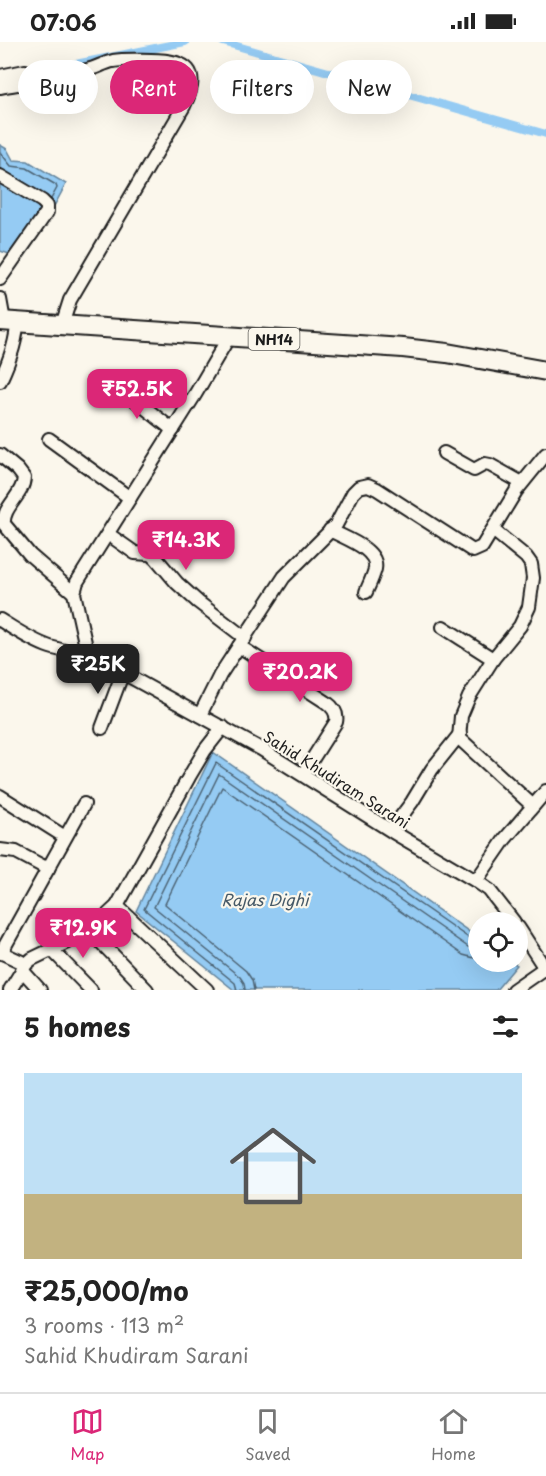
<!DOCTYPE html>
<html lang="en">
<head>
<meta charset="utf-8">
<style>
	:root { --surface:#fff; --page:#f6f6f6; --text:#222; --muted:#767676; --line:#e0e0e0; --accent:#db2777 }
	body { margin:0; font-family:"Playpen Sans",sans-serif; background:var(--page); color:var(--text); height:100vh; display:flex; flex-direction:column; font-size:22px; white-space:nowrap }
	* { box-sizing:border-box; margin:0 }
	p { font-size:20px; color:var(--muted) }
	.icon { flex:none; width:33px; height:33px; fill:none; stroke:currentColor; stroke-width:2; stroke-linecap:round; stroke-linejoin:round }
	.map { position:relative; height:948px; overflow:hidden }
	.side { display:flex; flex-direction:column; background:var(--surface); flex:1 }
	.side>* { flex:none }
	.banner { position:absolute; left:18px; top:18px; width:510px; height:54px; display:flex; gap:12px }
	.buttons { position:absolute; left:468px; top:870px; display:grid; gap:12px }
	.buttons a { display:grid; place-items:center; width:60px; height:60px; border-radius:50%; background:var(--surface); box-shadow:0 6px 24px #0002; font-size:30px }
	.price { position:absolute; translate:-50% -51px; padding:0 14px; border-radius:12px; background:var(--accent); color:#fff; font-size:20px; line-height:39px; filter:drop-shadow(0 2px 3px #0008) }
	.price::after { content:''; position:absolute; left:50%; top:36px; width:18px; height:14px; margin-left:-9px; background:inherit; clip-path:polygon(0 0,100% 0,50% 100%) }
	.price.current { background:#222; color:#fff }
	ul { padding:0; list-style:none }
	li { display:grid; align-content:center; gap:12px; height:318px; padding:0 24px }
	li+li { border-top:2px solid var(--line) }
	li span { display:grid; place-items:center; height:186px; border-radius:0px; color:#555 }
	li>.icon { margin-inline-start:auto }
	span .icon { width:108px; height:108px; fill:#fffc; stroke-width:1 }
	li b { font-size:26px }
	h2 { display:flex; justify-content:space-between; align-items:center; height:72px; padding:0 24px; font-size:26px }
	.chip { padding:0 21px; border-radius:27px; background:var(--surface); box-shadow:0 6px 24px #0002; font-size:21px; line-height:54px }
	.chip.current { background:var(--accent); color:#fff }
	.status { display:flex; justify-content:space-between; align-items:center; height:42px; padding:0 30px; background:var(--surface); direction:ltr }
	.status svg { height:16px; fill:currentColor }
	.tab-bar { display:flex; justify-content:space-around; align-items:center; height:84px; border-top:2px solid var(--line); background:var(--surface); font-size:16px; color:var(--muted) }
	.tab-bar a { display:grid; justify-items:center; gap:3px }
	.tab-bar .current { color:var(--accent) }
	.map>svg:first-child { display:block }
	.water { fill:#95cbf3; stroke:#65859d; stroke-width:1.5 }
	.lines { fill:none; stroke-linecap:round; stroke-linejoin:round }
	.shore { stroke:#4c6272; stroke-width:1.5 }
	.canal { stroke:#95cbf3; stroke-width:8 }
	.minor-casing { stroke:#1c1c1c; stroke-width:16 }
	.highway-casing { stroke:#1c1c1c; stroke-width:22 }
	.minor { stroke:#fbf7ec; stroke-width:12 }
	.highway { stroke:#fbf7ec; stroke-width:18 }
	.labels { text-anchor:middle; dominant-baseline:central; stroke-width:4.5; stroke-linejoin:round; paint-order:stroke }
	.shield { fill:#fbf7ec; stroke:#5f5e5a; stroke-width:1.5 }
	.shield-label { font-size:14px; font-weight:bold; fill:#1c1c1c }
	.street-label { font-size:15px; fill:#1c1c1c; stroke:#fbf7ec }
	.water-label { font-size:16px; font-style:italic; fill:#465967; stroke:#fbf7ec }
</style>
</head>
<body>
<div class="status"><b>07:06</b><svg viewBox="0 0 49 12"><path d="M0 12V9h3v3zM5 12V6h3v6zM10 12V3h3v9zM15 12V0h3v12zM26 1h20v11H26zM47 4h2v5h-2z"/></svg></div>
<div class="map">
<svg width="546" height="948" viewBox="0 0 546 948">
	<rect width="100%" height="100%" fill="#fbf7ec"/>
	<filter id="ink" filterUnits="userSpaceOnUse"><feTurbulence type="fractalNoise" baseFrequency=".0167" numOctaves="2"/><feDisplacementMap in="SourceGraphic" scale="12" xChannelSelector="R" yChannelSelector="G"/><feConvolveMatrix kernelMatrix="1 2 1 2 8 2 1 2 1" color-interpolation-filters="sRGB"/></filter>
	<g filter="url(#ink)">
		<g class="water">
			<polygon points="0,103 7,107 13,118 28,119 66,142 47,177 19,215 0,209"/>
			<polygon points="213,710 478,896 478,920 512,920 517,923 496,948 234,948 136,869"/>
		</g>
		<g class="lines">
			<g class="shore">
				<polyline points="0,110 11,124 27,126 56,143 57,146 51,157"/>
				<polyline points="237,948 235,941 144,867 216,721 473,899 478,900"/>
				<polyline points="245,948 244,941 240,935 154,865 219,732 468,905 478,908"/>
				<polyline points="254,948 252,938 246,929 165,862 222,745 463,913 478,917"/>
			</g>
			<g class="canal">
				<polyline points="223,0 546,92"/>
				<polyline points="21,33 185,0"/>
			</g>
			<g class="minor-casing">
				<g id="minor">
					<polyline points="0,34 25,29"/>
					<path d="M0 45C29 40 59 36 87 28 96 26 104 21 113 19 126 17 138 18 151 18 187 18 202 28 184 64L70 258 62 283"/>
					<polyline points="0,134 42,159 47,164 47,170 0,237"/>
					<polyline points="0,257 4,279"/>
					<path d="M0 339C9 320 17 300 17 280"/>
					<polyline points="120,346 173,388"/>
					<polyline points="49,397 130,456"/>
					<polyline points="444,411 474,428 485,422 490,423 522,441"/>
					<path d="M0 413 18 428 24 436C23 454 2 465 4 482L30 513 74 551"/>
					<path d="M330 488C344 496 379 507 375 527 373 535 369 543 366 550"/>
					<polyline points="493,488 526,515 531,522 533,536 529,565 520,584 493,617 469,655 461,674 459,696 533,764"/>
					<polyline points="108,492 135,511 149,512 155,515 177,541 198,560 245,596"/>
					<path d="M0 578C16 588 32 599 50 605 69 611 88 612 105 621L261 707 393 790 476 839 489 848 514 880"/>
					<polyline points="443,585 493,617"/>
					<path d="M239 604 326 660C333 665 338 671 336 680L303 732"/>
					<polyline points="88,614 74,551 77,540 196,351 230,293"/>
					<polyline points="200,673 220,633 284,535 336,483 353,451 359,445 368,443 377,447 473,509 482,505 516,449 546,412"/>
					<polyline points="102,686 123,630"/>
					<polyline points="0,754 65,795"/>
					<polyline points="391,788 412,760 432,727 460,692"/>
					<polyline points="0,808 16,810 48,827"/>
					<polyline points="476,839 505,797 546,749"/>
					<polyline points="117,864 207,948"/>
					<polyline points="518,885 546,928"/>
					<polyline points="90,889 147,948"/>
					<polyline points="52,908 91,948"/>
					<polyline points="0,910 26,922"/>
					<polyline points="1,911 84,762"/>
					<polyline points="22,928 40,948"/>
					<polyline points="10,948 26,922 32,917 90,889 117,864 189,735 205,708 223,685"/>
					<polyline points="513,948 546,925"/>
				</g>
			</g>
			<g class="highway-casing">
				<polyline id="highway" points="0,279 403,306 447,311 546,329"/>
			</g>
			<use href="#minor" class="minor"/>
			<use href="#highway" class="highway"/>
		</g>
	</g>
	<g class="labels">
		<rect class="shield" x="248.5" y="286" width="51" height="22" rx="4.5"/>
		<g class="shield-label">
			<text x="274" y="297">NH14</text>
		</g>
		<g class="street-label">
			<text transform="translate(337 737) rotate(32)">Sahid Khudiram Sarani</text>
		</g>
		<g class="water-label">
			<text x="265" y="857">Rajas Dighi</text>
		</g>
	</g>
</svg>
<div class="buttons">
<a><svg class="icon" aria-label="locate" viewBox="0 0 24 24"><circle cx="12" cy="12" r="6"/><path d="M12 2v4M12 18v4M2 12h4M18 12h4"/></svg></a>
</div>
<b class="price" style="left:137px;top:378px">₹52.5K</b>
<b class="price" style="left:186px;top:529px">₹14.3K</b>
<b class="price current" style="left:98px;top:653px">₹25K</b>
<b class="price" style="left:300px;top:661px">₹20.2K</b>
<b class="price" style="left:83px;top:917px">₹12.9K</b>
<div class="banner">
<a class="chip">Buy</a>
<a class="chip current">Rent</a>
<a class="chip">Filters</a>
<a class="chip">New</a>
</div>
</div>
<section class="side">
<h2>5 homes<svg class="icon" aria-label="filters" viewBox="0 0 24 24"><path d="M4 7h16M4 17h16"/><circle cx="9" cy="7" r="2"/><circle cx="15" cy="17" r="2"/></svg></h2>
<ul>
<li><span style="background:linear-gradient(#bfe0f5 65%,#c2b280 0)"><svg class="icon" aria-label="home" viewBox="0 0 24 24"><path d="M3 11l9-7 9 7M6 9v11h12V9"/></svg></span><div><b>₹25,000/mo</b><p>3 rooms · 113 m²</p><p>Sahid Khudiram Sarani</p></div></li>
</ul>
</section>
<nav class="tab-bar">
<a class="current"><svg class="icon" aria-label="map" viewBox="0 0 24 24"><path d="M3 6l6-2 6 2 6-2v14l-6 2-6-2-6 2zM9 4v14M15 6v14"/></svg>Map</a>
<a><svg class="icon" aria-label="saved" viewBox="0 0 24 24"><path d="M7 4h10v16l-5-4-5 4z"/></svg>Saved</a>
<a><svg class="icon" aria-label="home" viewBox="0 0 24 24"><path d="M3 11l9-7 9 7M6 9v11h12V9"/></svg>Home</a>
</nav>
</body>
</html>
